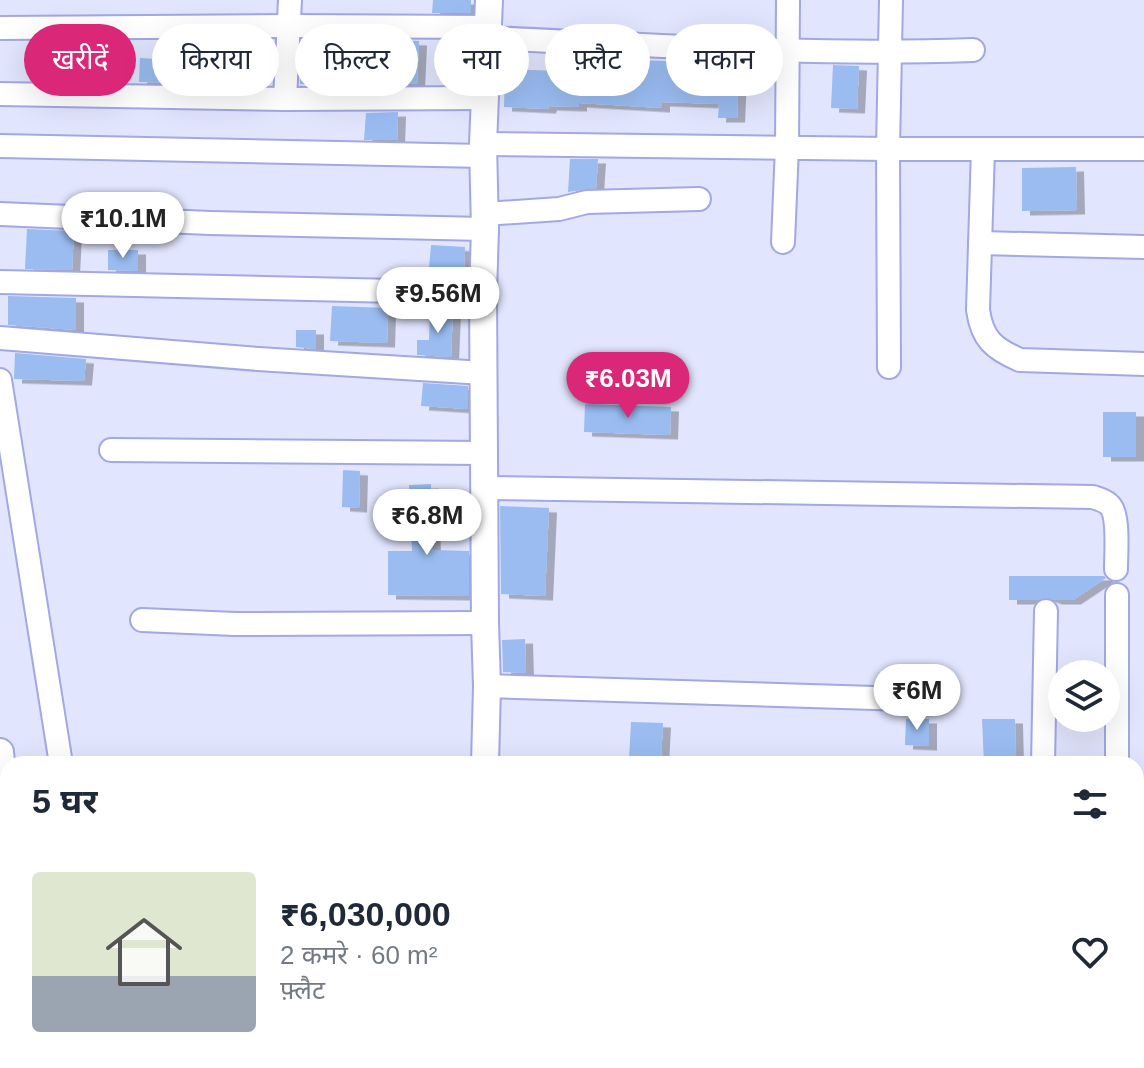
<!DOCTYPE html>
<html lang="hi">
<head>
<meta charset="utf-8">
<style>
	:root { --surface:#fff; --page:#f6f6f7; --text:#1f2937; --muted:#747a83; --line:#e0e1e3; --accent:#db2777 }
	body { margin:0; font-family:Helvetica,"Noto Sans Devanagari",sans-serif; background:var(--page); color:var(--text); height:100vh; display:flex; flex-direction:column; font-size:30px; white-space:nowrap }
	* { box-sizing:border-box; margin:0 }
	p { font-size:26px; color:var(--muted) }
	.icon { flex:none; width:44px; height:44px; fill:none; stroke:currentColor; stroke-width:2; stroke-linecap:round; stroke-linejoin:round }
	.map { position:relative; flex:1; overflow:hidden }
	.details { position:absolute; left:0px; top:756px; width:1144px; height:312px; display:flex; flex-direction:column; background:var(--surface); border-radius:24px 24px 0 0; box-shadow:0 8px 32px #0002 }
	.details>* { flex:none }
	.hud { position:absolute; left:24px; top:24px; width:1096px; height:72px; display:flex; gap:16px }
	.fabs { position:absolute; left:1048px; top:660px; display:grid; gap:16px }
	.fabs a { display:grid; place-items:center; width:72px; height:72px; border-radius:50%; background:var(--surface); box-shadow:0 8px 32px #0002; font-size:40px }
	.price { position:absolute; translate:-50% -68px; padding:0 18px; border-radius:28px; background:#fff; color:#222; font-size:26px; line-height:52px; filter:drop-shadow(0 2px 4px #0008) }
	.price::after { content:''; position:absolute; left:50%; top:48px; width:24px; height:18px; margin-left:-12px; background:inherit; clip-path:polygon(0 0,100% 0,50% 100%) }
	.price.selected { background:var(--accent); color:#fff }
	ul { padding:0; list-style:none }
	li { display:flex; align-items:center; gap:24px; height:200px; padding:0 32px }
	li+li { border-top:2px solid var(--line) }
	li span { display:grid; place-items:center; flex:none; width:224px; height:160px; border-radius:8px; color:#555 }
	li>.icon { margin-inline-start:auto }
	span .icon { width:96px; height:96px; fill:#fffc; stroke-width:1 }
	li b { font-size:34px }
	h2 { display:flex; justify-content:space-between; align-items:center; height:96px; padding:0 32px; font-size:34px }
	.tag { padding:0 28px; border-radius:36px; background:var(--surface); box-shadow:0 8px 32px #0002; font-size:28px; line-height:72px }
	.tag.selected { background:var(--accent); color:#fff }
	.map>svg:first-child { display:block }
	.building { fill:#9abcf1; filter:url(#shadow) }
	.lines { fill:none; stroke-linecap:round; stroke-linejoin:round }
	.minor-casing { stroke:#a2a8e3; stroke-width:26 }
	.tertiary-casing { stroke:#a2a8e3; stroke-width:30 }
	.minor { stroke:#fff; stroke-width:22 }
	.tertiary { stroke:#fff; stroke-width:26 }
</style>
</head>
<body>
<div class="map">
<svg width="1144" height="1068" viewBox="0 0 1144 1068">
	<defs>
		<filter id="shadow"><feDropShadow dx="8" dy="4.5" stdDeviation="0" flood-color="#0004"/></filter>
	</defs>
	<rect width="100%" height="100%" fill="#e1e5fd"/>
	<g class="building">
		<polygon points="433,0 471,0 471,13 432,13"/>
		<polygon points="302,40 322,41 320,85 300,84"/>
		<polygon points="389,40 419,41 417,84 387,84"/>
		<polygon points="140,58 194,61 192,83 139,82"/>
		<polygon points="558,58 702,62 702,72 739,73 737,118 718,118 719,104 662,102 662,108 579,103 579,107 549,106 548,109 504,107 505,69 558,71"/>
		<polygon points="833,65 859,66 857,109 831,108"/>
		<polygon points="398,112 397,140 364,140 366,113"/>
		<polygon points="570,159 598,159 596,188 568,192"/>
		<polygon points="1076,167 1077,210 1022,211 1022,168"/>
		<polygon points="27,229 74,231 72,270 25,269"/>
		<polygon points="431,245 465,247 464,269 429,268"/>
		<polygon points="108,250 138,250 138,271 108,270"/>
		<polygon points="8,296 76,298 76,330 8,325"/>
		<polygon points="332,306 388,308 387,343 330,341"/>
		<polygon points="430,310 453,310 451,357 417,355 417,340 429,340"/>
		<polygon points="296,330 316,330 316,349 296,347"/>
		<polygon points="15,353 86,359 84,381 14,379"/>
		<polygon points="423,383 468,386 468,409 421,406"/>
		<polygon points="585,404 671,407 670,435 584,432"/>
		<rect x="1103" y="412" width="33" height="45"/>
		<polygon points="343,470 360,471 359,508 342,507"/>
		<polygon points="431,484 433,550 469,551 469,596 388,595 388,551 412,551 409,485"/>
		<polygon points="500,506 549,508 545,596 501,594"/>
		<polygon points="1009,576 1104,576 1106,578 1073,600 1054,600 1046,597 1038,600 1009,600"/>
		<polygon points="525,639 526,673 503,672 502,640"/>
		<polygon points="906,719 929,719 929,746 905,745"/>
		<polygon points="982,719 1015,719 1016,764 984,764"/>
		<polygon points="631,722 663,723 661,760 629,759"/>
	</g>
	<g class="lines">
		<g class="minor-casing">
			<g id="minor">
				<polyline points="0,28 288,26 489,27"/>
				<path d="M488 38C650 45 811 56 973 50"/>
				<polyline points="0,94 285,99 486,98"/>
				<polyline points="285,99 290,0"/>
				<polyline points="483,144 888,149 1144,149"/>
				<polyline points="0,146 483,156"/>
				<path d="M983 149 978 310C982 339 994 349 1020 360L1144 364"/>
				<polyline points="0,214 210,223 485,229"/>
				<polyline points="485,214 559,209 587,202 699,199"/>
				<polyline points="783,242 787,147 788,0"/>
				<polyline points="980,243 1144,247"/>
				<polyline points="0,282 483,293"/>
				<polyline points="0,338 258,359 484,373"/>
				<polyline points="889,367 888,149 891,0"/>
				<polyline points="0,380 61,764"/>
				<polyline points="111,450 485,453"/>
				<path d="M485 488 1093 497C1099 499 1107 501 1111 507 1119 518 1116 554 1116 569"/>
				<polyline points="142,620 235,624 485,623"/>
				<polyline points="487,686 906,699"/>
				<polyline points="1043,764 1046,611"/>
				<polyline points="1117,764 1117,595"/>
				<polyline points="1136,835 1144,835"/>
				<polyline points="1136,897 1144,897"/>
				<polyline points="1136,962 1144,962"/>
				<polyline points="1136,1045 1144,1045"/>
				<polyline points="254,1060 254,1068"/>
				<polyline points="325,1060 325,1068"/>
				<polyline points="766,1060 767,1068"/>
				<polyline points="837,1060 838,1068"/>
				<polyline points="912,1060 912,1068"/>
				<polyline points="399,1068 400,1060"/>
				<polyline points="1097,1068 1097,1060"/>
			</g>
		</g>
		<g class="tertiary-casing">
			<g id="tertiary">
				<polyline points="0,752 8,833"/>
				<polyline points="485,764 487,686 485,623 483,293 485,229 483,144 489,0"/>
				<polyline points="30,1060 31,1068"/>
				<polyline points="483,1060 483,1068"/>
			</g>
		</g>
		<use href="#minor" class="minor"/>
		<use href="#tertiary" class="tertiary"/>
	</g>
</svg>
<div class="fabs">
<a><svg class="icon" aria-label="layers" viewBox="0 0 24 24"><path d="M12 4l9 5-9 5-9-5zM3 14l9 5 9-5"/></svg></a>
</div>
<b class="price" style="left:123px;top:260px">₹10.1M</b>
<b class="price" style="left:438px;top:335px">₹9.56M</b>
<b class="price selected" style="left:628px;top:420px">₹6.03M</b>
<b class="price" style="left:427px;top:557px">₹6.8M</b>
<b class="price" style="left:917px;top:732px">₹6M</b>
<div class="hud">
<a class="tag selected">खरीदें</a>
<a class="tag">किराया</a>
<a class="tag">फ़िल्टर</a>
<a class="tag">नया</a>
<a class="tag">फ़्लैट</a>
<a class="tag">मकान</a>
</div>
<section class="details">
<h2>5 घर<svg class="icon" aria-label="filters" viewBox="0 0 24 24"><path d="M4 7h16M4 17h16"/><circle cx="9" cy="7" r="2"/><circle cx="15" cy="17" r="2"/></svg></h2>
<ul>
<li><span style="background:linear-gradient(#dfe7d0 65%,#9aa5b1 0)"><svg class="icon" aria-label="home" viewBox="0 0 24 24"><path d="M3 11l9-7 9 7M6 9v11h12V9"/></svg></span><div><b>₹6,030,000</b><p>2 कमरे · 60 m²</p><p>फ़्लैट</p></div><svg class="icon" aria-label="heart" viewBox="0 0 24 24"><path d="M12 20l-8-8c-3-5 5-10 8-4 3-6 11-1 8 4z"/></svg></li>
</ul>
</section>
</div>
</body>
</html>
